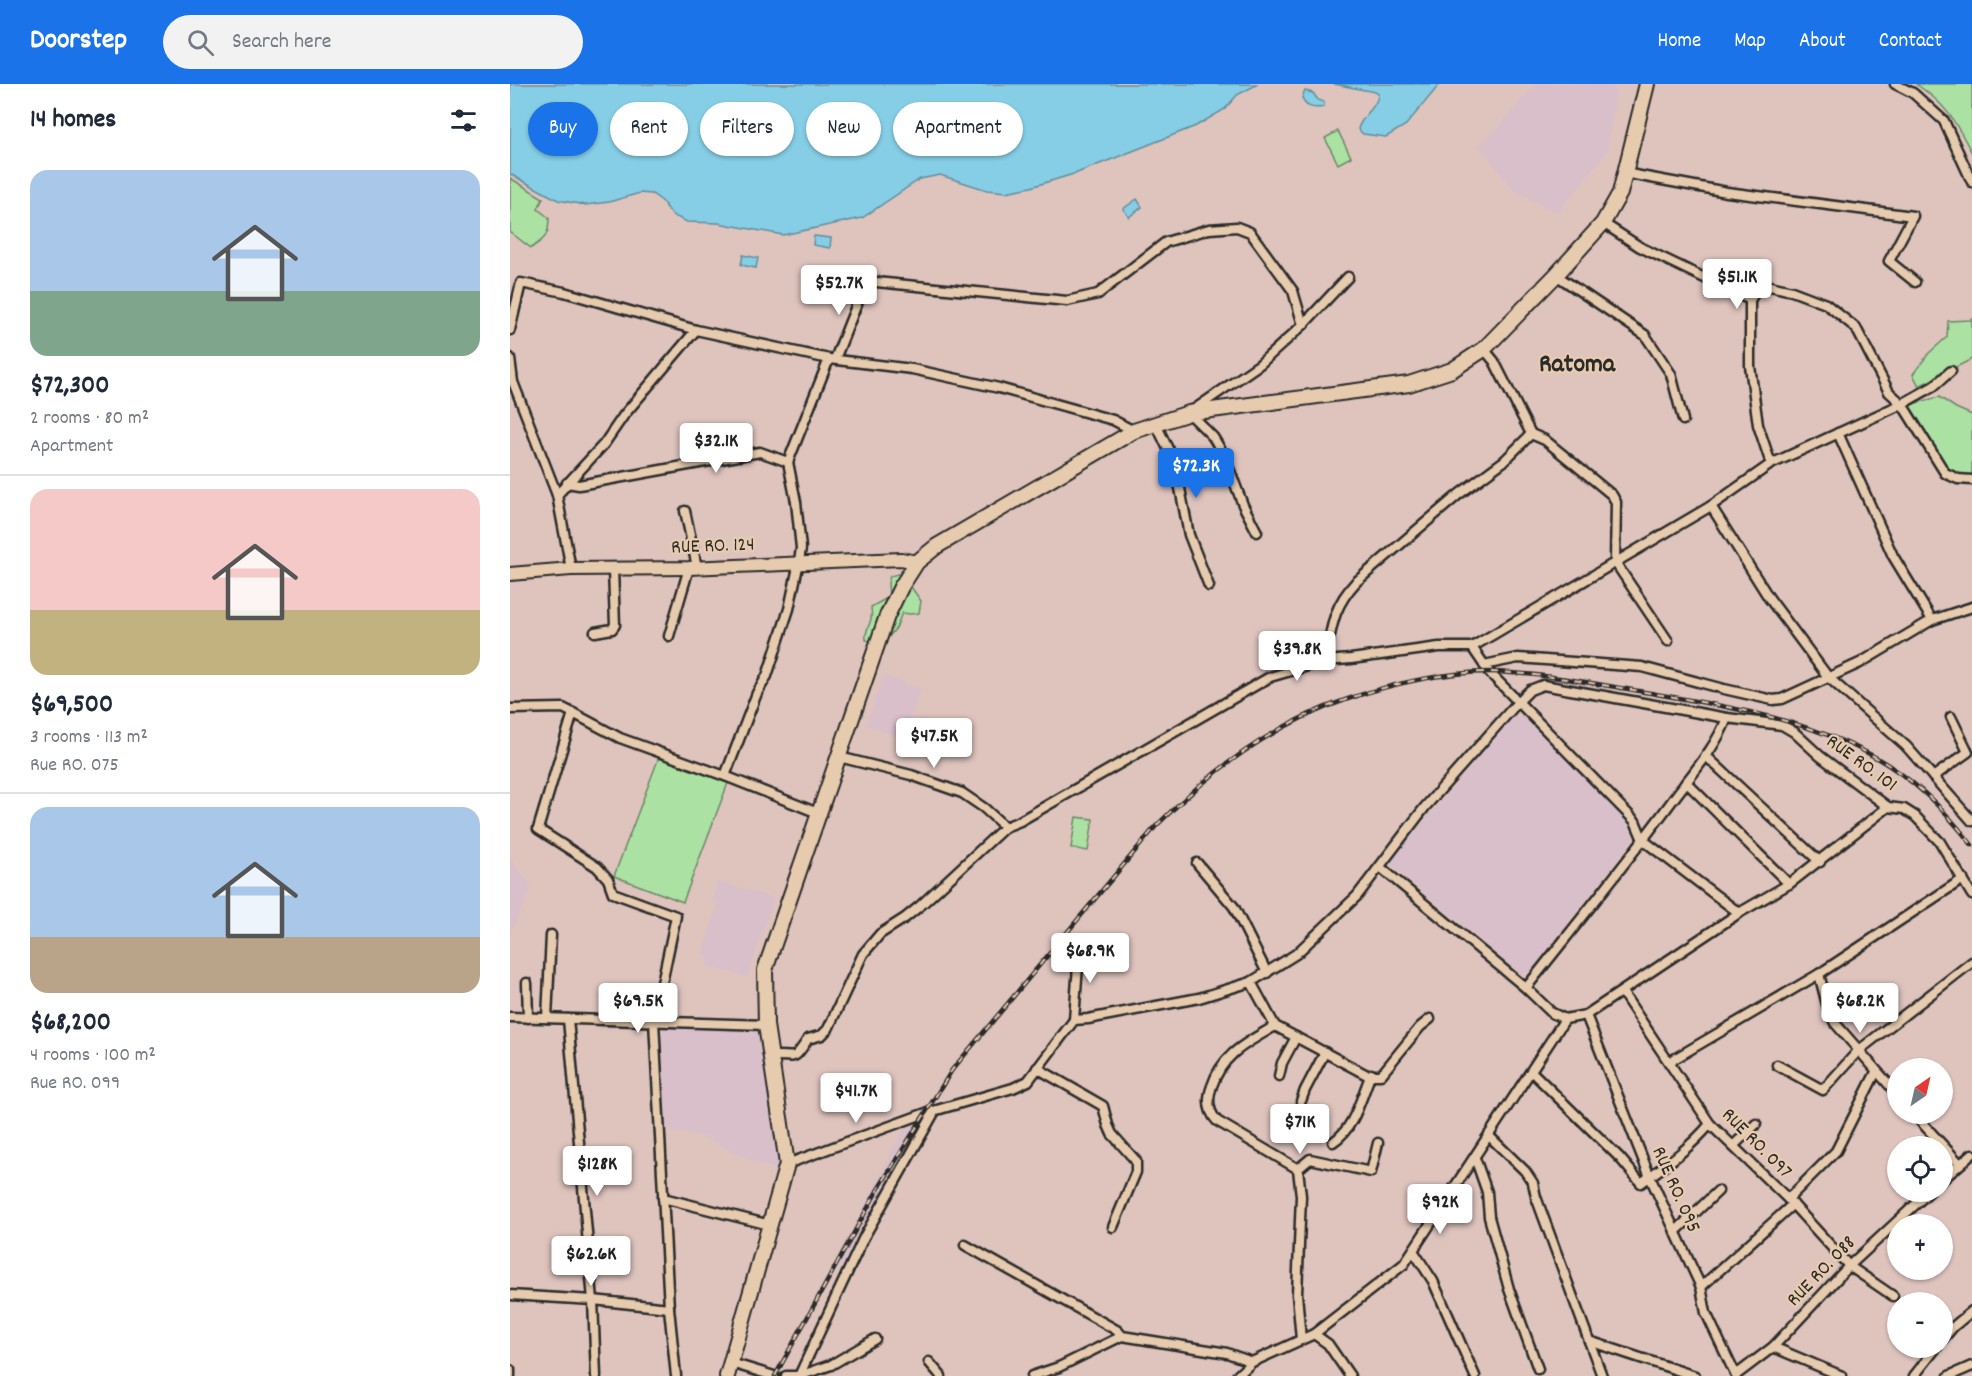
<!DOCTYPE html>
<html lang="en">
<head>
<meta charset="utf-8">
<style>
	:root { --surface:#fff; --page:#f2f2f3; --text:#1f2937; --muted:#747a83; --line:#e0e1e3; --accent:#1a73e8 }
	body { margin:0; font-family:Dekko,sans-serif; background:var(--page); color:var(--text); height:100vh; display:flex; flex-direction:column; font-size:22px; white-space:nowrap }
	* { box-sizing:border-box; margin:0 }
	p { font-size:20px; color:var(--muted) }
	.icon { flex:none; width:33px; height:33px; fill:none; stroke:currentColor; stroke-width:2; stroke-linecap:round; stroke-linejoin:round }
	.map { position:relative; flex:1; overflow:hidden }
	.side { display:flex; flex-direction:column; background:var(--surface); width:510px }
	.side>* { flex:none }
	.banner { position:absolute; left:18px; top:18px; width:570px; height:54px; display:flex; gap:12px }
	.needle { width:39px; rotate:34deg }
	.controls { position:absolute; left:1377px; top:974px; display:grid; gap:12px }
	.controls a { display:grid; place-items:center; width:66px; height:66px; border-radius:50%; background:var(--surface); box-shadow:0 2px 4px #0004; font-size:30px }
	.price { position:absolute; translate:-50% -51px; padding:0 14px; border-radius:6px; background:#fff; color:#222; font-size:20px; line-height:39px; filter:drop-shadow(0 2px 3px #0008) }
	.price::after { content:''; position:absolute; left:50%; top:36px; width:18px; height:14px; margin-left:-9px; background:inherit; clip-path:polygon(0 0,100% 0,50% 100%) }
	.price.on { background:var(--accent); color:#fff }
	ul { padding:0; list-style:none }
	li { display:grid; align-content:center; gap:12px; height:318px; padding:0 30px }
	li+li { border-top:2px solid var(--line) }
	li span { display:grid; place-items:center; height:186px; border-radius:18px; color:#555 }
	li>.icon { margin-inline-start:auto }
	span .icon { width:108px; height:108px; fill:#fffc; stroke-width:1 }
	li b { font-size:26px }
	h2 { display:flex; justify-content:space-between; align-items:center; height:72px; padding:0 30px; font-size:26px }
	.pill { padding:0 21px; border-radius:27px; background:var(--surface); box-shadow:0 2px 4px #0004; font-size:21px; line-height:54px }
	.pill.on { background:var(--accent); color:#fff }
	header { display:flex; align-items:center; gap:36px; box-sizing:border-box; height:84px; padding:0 30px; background:var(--accent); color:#fff }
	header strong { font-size:28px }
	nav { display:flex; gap:33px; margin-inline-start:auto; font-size:21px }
	.search { width:420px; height:54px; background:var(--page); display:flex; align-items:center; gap:15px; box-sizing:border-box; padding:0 21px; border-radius:33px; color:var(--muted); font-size:22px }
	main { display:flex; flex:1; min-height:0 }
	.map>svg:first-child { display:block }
	.built { fill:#d9bfc9 }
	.green { fill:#abe1a3; stroke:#6b8667; stroke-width:1.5 }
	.water { fill:#85cee6; stroke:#618d9b; stroke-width:1.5 }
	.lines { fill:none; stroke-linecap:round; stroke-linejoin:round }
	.street-casing { stroke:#2b2b2b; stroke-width:13 }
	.secondary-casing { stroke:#2b2b2b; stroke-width:16 }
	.primary-casing { stroke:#2b2b2b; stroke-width:18 }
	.street { stroke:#e7cbae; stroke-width:8 }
	.secondary { stroke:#e7cbae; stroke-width:12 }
	.primary { stroke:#e7cbae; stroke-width:14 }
	.rail-casing { stroke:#2b2b2b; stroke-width:4.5 }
	.rail { stroke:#e7cbae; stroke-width:2; stroke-dasharray:7; stroke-linecap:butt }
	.labels { text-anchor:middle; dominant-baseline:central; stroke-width:4.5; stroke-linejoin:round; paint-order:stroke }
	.street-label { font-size:20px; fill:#2b2b2b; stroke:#e7cbae }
	.district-label { font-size:26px; font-weight:bold; fill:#2b2b2b; stroke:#e7cbae }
</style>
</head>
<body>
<header>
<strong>Doorstep</strong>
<div class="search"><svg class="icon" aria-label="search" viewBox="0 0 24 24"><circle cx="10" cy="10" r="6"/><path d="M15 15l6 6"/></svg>Search here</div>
<nav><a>Home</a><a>Map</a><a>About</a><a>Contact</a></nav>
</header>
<main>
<section class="side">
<h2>14 homes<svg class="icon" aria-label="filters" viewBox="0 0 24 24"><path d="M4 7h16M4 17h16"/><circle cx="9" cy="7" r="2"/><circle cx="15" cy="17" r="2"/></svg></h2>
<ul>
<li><span style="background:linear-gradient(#a9c7e8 65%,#7fa58c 0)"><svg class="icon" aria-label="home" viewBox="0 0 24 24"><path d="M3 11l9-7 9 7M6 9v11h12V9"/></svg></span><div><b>$72,300</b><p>2 rooms · 80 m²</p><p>Apartment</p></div></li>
<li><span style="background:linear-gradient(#f6c9c9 65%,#c2b280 0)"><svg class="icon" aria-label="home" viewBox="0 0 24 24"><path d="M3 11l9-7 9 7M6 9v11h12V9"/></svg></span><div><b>$69,500</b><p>3 rooms · 113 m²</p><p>Rue RO. 075</p></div></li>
<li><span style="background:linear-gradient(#a9c7e8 70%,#b9a48a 0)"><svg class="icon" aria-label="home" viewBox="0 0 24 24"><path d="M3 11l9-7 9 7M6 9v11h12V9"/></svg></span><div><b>$68,200</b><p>4 rooms · 100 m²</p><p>Rue RO. 099</p></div></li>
</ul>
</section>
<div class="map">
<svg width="1462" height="1292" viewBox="0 0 1462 1292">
	<rect width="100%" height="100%" fill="#dfc4be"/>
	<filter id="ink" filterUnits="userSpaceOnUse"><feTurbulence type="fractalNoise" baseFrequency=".0167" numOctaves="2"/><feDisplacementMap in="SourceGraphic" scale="12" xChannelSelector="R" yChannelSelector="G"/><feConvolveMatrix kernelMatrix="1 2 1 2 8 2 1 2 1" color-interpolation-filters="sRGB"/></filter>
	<g filter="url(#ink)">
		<g class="built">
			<polygon points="1026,0 1103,0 1106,12 1097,68 1048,129 1004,106 969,63"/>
			<polygon points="374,591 411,605 392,655 356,641"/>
			<polygon points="1003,633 1018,633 1122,739 1123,756 1020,888 1010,890 881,781 882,774"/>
			<polygon points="0,773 22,803 0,849"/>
			<polygon points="207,797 264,814 238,893 196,882 199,872 192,870 208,820 202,817"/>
			<polygon points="146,941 226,943 249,946 257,964 271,1087 243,1078 193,1052 153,1046"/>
			<polygon points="427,1030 343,1189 323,1182 395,1042"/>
		</g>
		<g class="green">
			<path d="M1406 0H1462V69C1444 36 1438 22 1406 0Z"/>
			<polygon points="828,47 841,73 828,80 815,54"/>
			<path d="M0 94 33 114 28 125 39 134C39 152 35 155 21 164L0 148Z"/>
			<polygon points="1462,235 1462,275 1409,302 1403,290 1419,269 1437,253 1438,237 1460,236"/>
			<polygon points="1429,313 1446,324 1462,331 1462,392 1439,389 1395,322"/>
			<path d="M395 488 402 494 401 503 411 517 409 529 400 530 392 529 386 544 373 560 356 556C354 543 364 541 361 523L379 513 378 499 380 492Z"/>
			<polygon points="149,673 218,699 173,818 104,792"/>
			<polygon points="566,733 583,735 578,767 561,764"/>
		</g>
		<g class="water">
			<polygon points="0,0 748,0 727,11 715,25 686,42 567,89 521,103 496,108 477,106 430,91 410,95 352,134 273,151 208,139 177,138 162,131 152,117 142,110 130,109 99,118 75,121 48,116 0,90"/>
			<path d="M824 0H930L896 41 876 53 853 50 848 45C851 32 868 23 868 10L865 8Z"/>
			<path d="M795 7 803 9 808 16 814 18V23C805 25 794 24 792 13Z"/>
			<polygon points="627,115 632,123 619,133 613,125"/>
			<polygon points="304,152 321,154 320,164 303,161"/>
			<polygon points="233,171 248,174 246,184 231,181"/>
		</g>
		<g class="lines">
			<g class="street-casing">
				<g id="street">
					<polyline points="1385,0 1403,9 1434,37 1462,98"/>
					<polyline points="1114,89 1217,108 1403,132 1379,177 1405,198"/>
					<polyline points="1093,139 1130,163 1240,216 1240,282 1248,341 1261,380"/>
					<polyline points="1046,191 1135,251 1161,290 1173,336"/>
					<polyline points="1240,216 1246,207 1260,202 1282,207 1316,220 1346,244 1379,308 1392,320 1435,389 1448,395 1462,396"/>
					<polyline points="793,241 838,193"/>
					<polyline points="0,246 11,199 54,208 186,246 319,275 402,285 489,304 603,336 624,347"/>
					<polyline points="974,265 984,277 1021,350"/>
					<polyline points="0,274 3,298 47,411 61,485"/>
					<polyline points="325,275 356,197 557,217 588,210 656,158 699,145 727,143 740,148 783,207 793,241 750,280 679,329 703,353 714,371 733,421 747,448"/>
					<polyline points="646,340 660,369 669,399 679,451 699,502"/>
					<polyline points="1328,349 1383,472 1422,536"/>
					<polyline points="278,378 319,275"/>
					<polyline points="57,399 69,401 250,368 278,378 286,418 291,464 289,478 279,525 257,592 247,609 215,692"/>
					<polyline points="47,411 94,360 114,331 186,246"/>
					<polyline points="1201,422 1259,514 1318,593 1396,662 1462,737"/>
					<polyline points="175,427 187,483"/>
					<polyline points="85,548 102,545 105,541 103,485"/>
					<polyline points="159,552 179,484"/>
					<polyline points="962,563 979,588 1125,737 1133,756 1229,829"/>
					<path d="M815 577C822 543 822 524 846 498L948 411 994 377 1021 350 1035 356 1102 411 1106 418 1105 478 1158 557"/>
					<polyline points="974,581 1008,574 1132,583 1214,605 1263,616 1272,615 1350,579 1422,536 1462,523"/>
					<polyline points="0,625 53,624 63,629"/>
					<polyline points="1196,672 1310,778"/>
					<polyline points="329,673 401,691 452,709 474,724 495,743"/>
					<polyline points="1423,693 1458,668 1441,633"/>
					<polyline points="1176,698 1279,800"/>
					<polyline points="687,779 724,823 757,889"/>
					<polyline points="870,783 1016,904 1042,929 1055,935 1076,931 1229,829 1279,800 1378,723"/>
					<polyline points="1309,890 1319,928 1325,939 1388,1011"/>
					<polyline points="741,898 765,942 857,991 871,991 910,943 920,935"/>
					<polyline points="17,899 18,934"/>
					<path d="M1016 904C1065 842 1115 781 1162 717 1181 691 1205 665 1217 634L1272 641 1284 648 1310 672 1378 723 1394 725 1405 732 1430 758 1462 811"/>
					<polyline points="1112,908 1200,1040 1278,1115 1339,1182 1383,1212"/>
					<polyline points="1076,931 1140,1093 1191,1203 1196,1229 1226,1292"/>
					<polyline points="0,933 256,941"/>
					<polyline points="37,934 41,851"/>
					<polyline points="58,935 83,1216 86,1292"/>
					<polyline points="564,936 568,881 572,868 583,857"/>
					<path d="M765 942C737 959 713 969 702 1002 697 1015 698 1027 707 1037L788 1085 791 1112 787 1210 791 1256"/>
					<path d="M261 972C288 971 282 979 298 955L312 951 318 945 353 870 370 850 395 834 411 821 495 743 510 737 760 593 815 577 841 575 929 563H962L1201 422 1261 380 1392 320 1424 302 1441 287"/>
					<polyline points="1159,978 1309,890 1453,795"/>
					<polyline points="1267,981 1313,1006 1348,967 1462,878"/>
					<polyline points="527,984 593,1022 598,1041 602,1050 626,1077 626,1088 603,1143"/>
					<path d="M1022 988 1110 1074 1131 1099C1156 1081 1180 1064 1200 1040"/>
					<polyline points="769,992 772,979 786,953"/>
					<polyline points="791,1017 795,1006 815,968"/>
					<polyline points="1403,1029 1450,1080"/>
					<polyline points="979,1052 1015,1087 1023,1099 1026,1113 1092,1292"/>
					<path d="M823 1058C845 1044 851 1013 861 990"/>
					<polyline points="1223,1062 1246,1040"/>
					<polyline points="965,1074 977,1108 979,1133 999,1205 1028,1285"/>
					<polyline points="277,1080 413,1030 503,1004 518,997 564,936 578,935 689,914 741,898 786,870 847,812 915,723 1008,618 1020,606 1033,601 1217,634"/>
					<polyline points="788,1085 800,1075 861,1088 868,1059"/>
					<polyline points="1432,1096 1462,1070"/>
					<polyline points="153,1114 260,1141"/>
					<polyline points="1278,1115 1326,1067 1366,988"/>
					<polyline points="1165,1148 1208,1107"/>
					<polyline points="455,1161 608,1247 612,1252 717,1269 742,1278"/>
					<polyline points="904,1168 923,1197 965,1292"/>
					<polyline points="1191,1203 1283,1120"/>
					<polyline points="0,1211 83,1216 159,1224"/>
					<polyline points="804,1250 818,1260 840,1292"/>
					<polyline points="1432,1256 1443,1243 1462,1227"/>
					<polyline points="1079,1257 1185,1292"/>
					<polyline points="1263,1263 1332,1292"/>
					<polyline points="419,1278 431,1292"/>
					<polyline points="221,1279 264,1292"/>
					<polyline points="0,1286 0,1292"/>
					<polyline points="1226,1291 1263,1263 1339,1182 1420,1107"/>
					<polyline points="166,1292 159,1224 144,937 166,832 103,809 98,795 87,783 28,745 63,629 110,654 215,692 308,729"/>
					<polyline points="276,1292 289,1292"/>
					<polyline points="289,1292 354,1153 425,1027"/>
					<polyline points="289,1292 321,1281 365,1255"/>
					<polyline points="522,1292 549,1283 612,1252"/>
					<polyline points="727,1292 742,1278 804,1250 894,1180 1055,935"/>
					<polyline points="1404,1292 1427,1263"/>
					<polyline points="1439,1292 1462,1282"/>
				</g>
			</g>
			<g class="secondary-casing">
				<polyline id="secondary" points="0,490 61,485 179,484 391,475 407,478"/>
			</g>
			<g class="primary-casing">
				<polyline id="primary" points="217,1292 277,1080 256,941 255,886 377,532 391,503 407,478 427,462 624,347 679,329 899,300 942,286 974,265 1046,191 1093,139 1110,109 1137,0"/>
			</g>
			<use href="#street" class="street"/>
			<use href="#secondary" class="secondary"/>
			<use href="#primary" class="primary"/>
			<g class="rail-casing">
				<path id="rail" d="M265 1292 367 1107 442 986 646 742C701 687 763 640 838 615 880 600 935 588 980 588 1031 589 1080 599 1129 607 1209 621 1293 633 1365 673 1404 695 1435 726 1462 761"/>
			</g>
			<use href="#rail" class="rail"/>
		</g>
	</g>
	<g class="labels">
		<g class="street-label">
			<text transform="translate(203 463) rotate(-2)">RUE RO. 124</text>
			<text transform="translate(1351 680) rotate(36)">RUE RO. 101</text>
			<text transform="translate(1246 1060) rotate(45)">RUE RO. 097</text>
			<text transform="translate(1165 1106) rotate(66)">RUE RO. 095</text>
			<text transform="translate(1312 1188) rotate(-46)">RUE RO. 088</text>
		</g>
		<g class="district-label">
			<text x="1067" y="281">Ratoma</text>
		</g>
	</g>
</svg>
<div class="controls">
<a><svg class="needle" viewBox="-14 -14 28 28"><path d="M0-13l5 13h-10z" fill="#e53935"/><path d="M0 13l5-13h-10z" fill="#747a83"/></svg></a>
<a><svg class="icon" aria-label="locate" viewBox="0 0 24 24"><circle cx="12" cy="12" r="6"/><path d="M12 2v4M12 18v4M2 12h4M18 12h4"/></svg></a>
<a>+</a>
<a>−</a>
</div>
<b class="price" style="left:1227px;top:226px">$51.1K</b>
<b class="price" style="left:329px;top:232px">$52.7K</b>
<b class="price" style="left:206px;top:390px">$32.1K</b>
<b class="price on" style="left:686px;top:415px">$72.3K</b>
<b class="price" style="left:787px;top:598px">$39.8K</b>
<b class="price" style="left:424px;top:685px">$47.5K</b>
<b class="price" style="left:580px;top:900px">$68.9K</b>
<b class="price" style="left:128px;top:950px">$69.5K</b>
<b class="price" style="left:1350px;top:950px">$68.2K</b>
<b class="price" style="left:346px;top:1040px">$41.7K</b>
<b class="price" style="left:790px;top:1071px">$71K</b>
<b class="price" style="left:87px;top:1113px">$128K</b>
<b class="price" style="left:930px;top:1151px">$92K</b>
<b class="price" style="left:81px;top:1203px">$62.6K</b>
<div class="banner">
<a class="pill on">Buy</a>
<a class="pill">Rent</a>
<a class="pill">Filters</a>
<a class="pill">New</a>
<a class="pill">Apartment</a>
</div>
</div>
</main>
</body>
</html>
